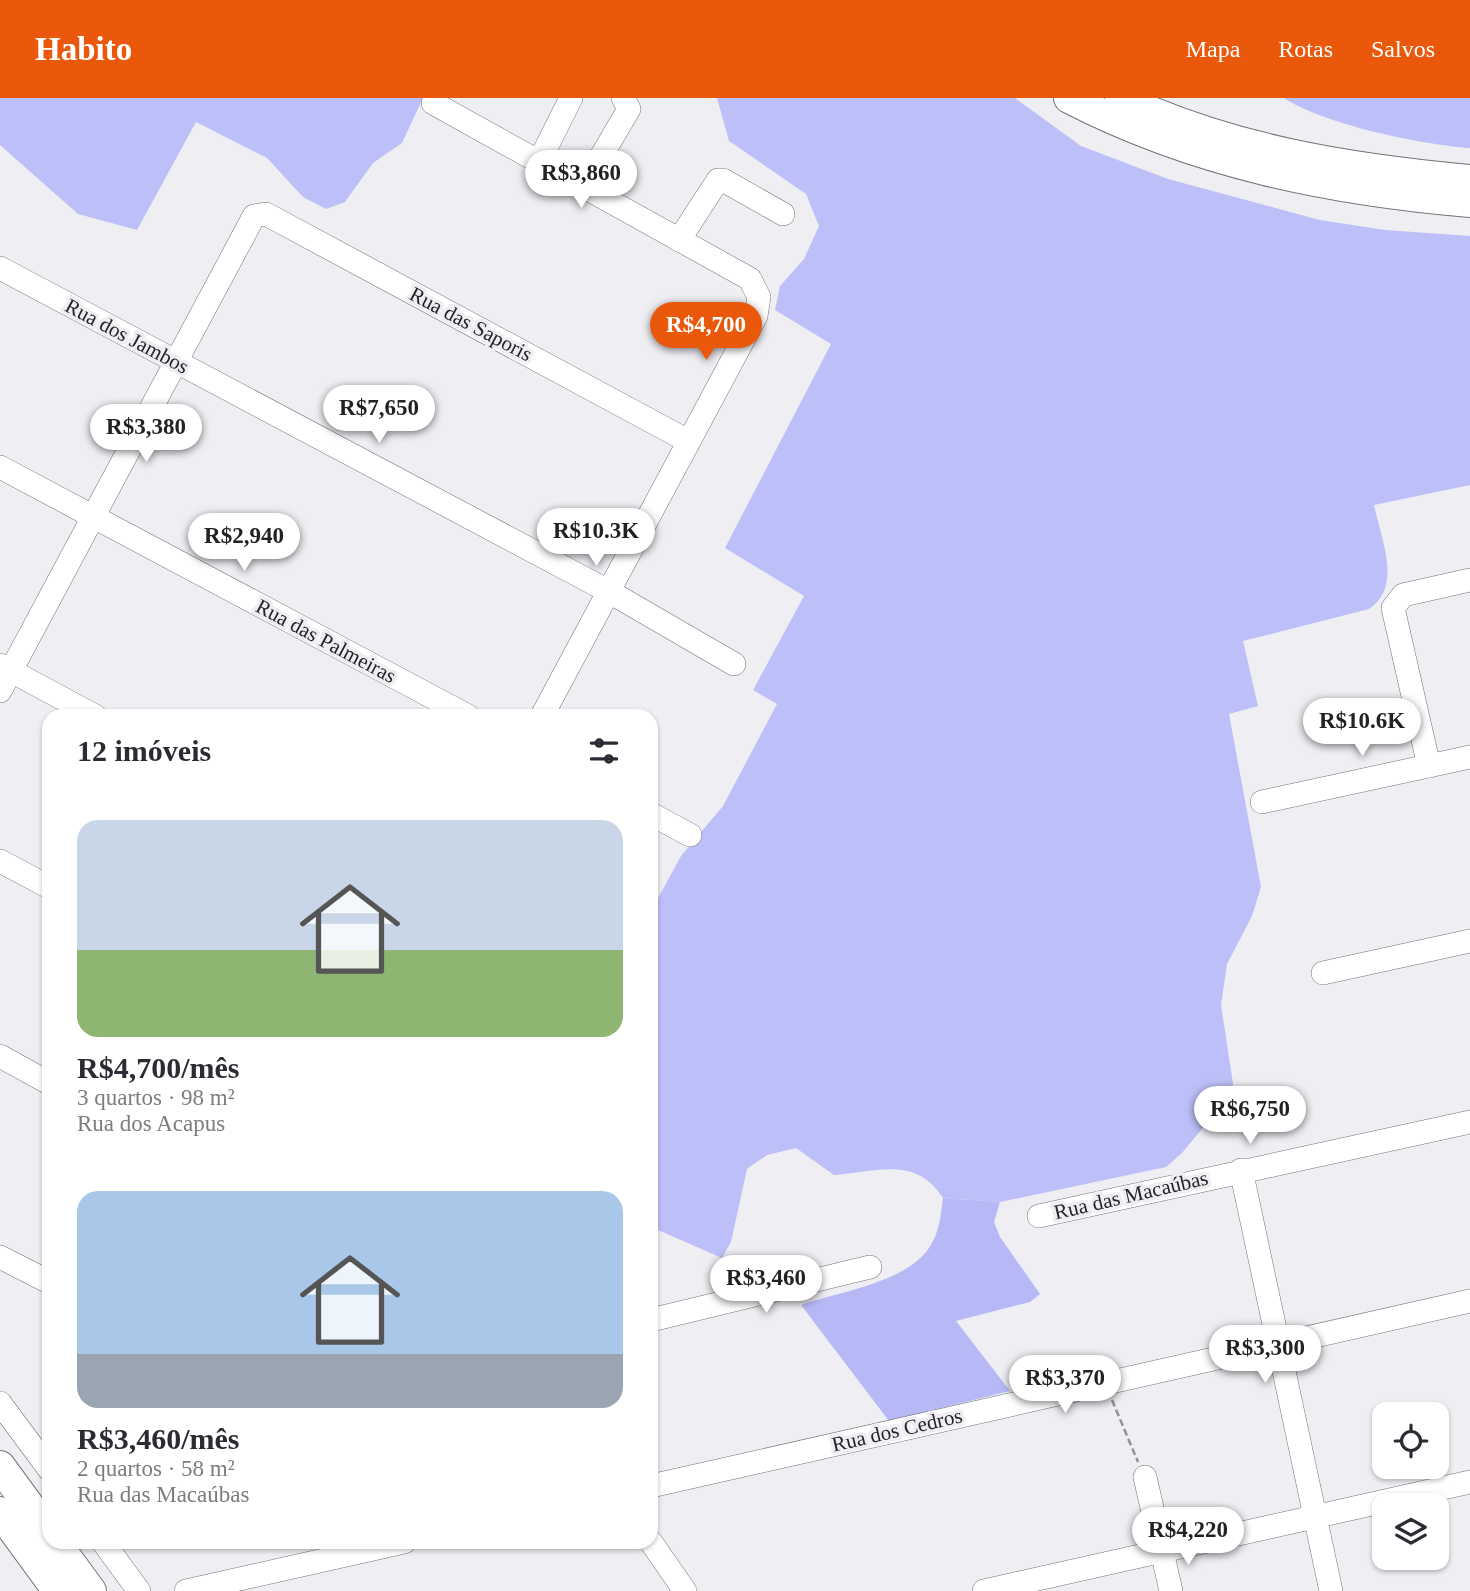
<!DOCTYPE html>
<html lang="pt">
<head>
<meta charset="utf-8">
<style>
	:root { --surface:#fff; --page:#f7f7f7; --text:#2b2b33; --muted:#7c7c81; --accent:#ea580c }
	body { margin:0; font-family:"Times New Roman",serif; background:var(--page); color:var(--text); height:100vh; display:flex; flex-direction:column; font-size:26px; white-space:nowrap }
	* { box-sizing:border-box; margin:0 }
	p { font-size:23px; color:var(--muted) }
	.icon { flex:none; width:38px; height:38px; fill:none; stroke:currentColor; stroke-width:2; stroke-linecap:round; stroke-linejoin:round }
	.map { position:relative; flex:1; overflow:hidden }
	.details { position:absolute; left:42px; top:611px; width:616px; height:840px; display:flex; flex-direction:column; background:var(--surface); border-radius:21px; box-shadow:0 2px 5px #0004 }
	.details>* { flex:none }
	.controls { position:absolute; left:1372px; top:1304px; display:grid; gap:14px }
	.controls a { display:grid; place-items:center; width:77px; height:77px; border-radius:14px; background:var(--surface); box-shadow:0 2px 5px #0004; font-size:35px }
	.price { position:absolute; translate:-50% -60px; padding:0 16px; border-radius:24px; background:#fff; color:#222; font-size:23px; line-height:46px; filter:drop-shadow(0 2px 4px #0008) }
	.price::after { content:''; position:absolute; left:50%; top:42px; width:21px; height:16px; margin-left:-10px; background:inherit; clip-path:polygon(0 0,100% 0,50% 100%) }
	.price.active { background:var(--accent); color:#fff }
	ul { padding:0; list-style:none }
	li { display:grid; align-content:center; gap:14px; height:371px; padding:0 35px }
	li span { display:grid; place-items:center; height:217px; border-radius:21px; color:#555 }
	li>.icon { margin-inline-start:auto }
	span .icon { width:126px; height:126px; fill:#fffc; stroke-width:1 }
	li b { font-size:30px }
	h2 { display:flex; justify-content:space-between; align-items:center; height:84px; padding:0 35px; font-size:30px }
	header { display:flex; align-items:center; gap:42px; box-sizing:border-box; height:98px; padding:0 35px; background:var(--accent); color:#fff }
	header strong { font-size:33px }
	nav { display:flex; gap:38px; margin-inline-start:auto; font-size:24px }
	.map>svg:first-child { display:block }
	.green { fill:#bdc0f8 }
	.forest { fill:#b6b9f5 }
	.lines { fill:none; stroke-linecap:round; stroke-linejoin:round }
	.minor-casing { stroke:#737378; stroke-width:24 }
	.major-casing { stroke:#737378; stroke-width:32 }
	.path { stroke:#929295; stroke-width:2.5; stroke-dasharray:7 3.5; stroke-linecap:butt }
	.minor { stroke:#fff; stroke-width:23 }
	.major { stroke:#fff; stroke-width:30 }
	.labels { text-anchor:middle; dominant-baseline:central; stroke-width:7; stroke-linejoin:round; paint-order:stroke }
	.street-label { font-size:21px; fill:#242426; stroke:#eeeef3 }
</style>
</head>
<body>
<header>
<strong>Habito</strong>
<nav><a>Mapa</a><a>Rotas</a><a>Salvos</a></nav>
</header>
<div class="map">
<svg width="1470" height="1493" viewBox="0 0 1470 1493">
	<rect width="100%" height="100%" fill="#eeeef3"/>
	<g class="green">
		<polygon points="0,0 423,0 402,45 373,65 345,104 326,111 303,99 267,60 196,24 137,132 78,116 0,47"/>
		<path d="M717 0H1015L1081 48 1168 81 1320 122 1385 132 1470 138V387L1374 407C1381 441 1403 488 1369 511L1243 543 1258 608 1229 616 1261 789 1252 818 1227 866 1221 907 1234 992 1182 1055 1166 1069 1000 1104 943 1100C916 1057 875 1074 834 1077L796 1050 767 1057 747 1071 731 1144 722 1160 651 1129V813L681 758 723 708 777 606 753 592 804 498 725 450 831 246 775 212 780 188 804 161 819 128 806 96 729 43Z"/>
		<path d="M1284 0H1470V50C1422 47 1323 26 1284 0Z"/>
	</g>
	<path class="forest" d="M943 1100 1000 1104 994 1124 1000 1139 1040 1196 1030 1204 956 1223 1010 1293 889 1323 801 1207C840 1193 914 1184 933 1143 940 1130 941 1114 943 1100Z"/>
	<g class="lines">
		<g class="minor-casing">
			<g id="minor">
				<polyline points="433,5 750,181 759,199 756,218 542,618"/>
				<polyline points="602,57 629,11 623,0"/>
				<polyline points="539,64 571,0"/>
				<polyline points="679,142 718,82 723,82 783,116"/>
				<polyline points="0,170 608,493 734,566"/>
				<polyline points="0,369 468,618"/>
				<polyline points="0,567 95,618"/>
				<polyline points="0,593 254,118 266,116 688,343"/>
				<polyline points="1429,668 1393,510 1403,497 1470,482"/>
				<polyline points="1262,704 1470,659"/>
				<polyline points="651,716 690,737"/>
				<polyline points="0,763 49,789"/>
				<polyline points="1323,875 1470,843"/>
				<polyline points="0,958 49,985"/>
				<polyline points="1241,1072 1331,1493"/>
				<polyline points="1039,1118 1470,1024"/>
				<polyline points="0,1159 49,1184"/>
				<polyline points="651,1222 870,1169"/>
				<polyline points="0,1305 49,1371"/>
				<polyline points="1145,1379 1171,1493"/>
				<polyline points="651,1388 1470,1203"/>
				<polyline points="103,1444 139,1493"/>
				<polyline points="651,1444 685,1493"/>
				<polyline points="186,1493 404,1444"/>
				<polyline points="984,1493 1470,1384"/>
			</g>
		</g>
		<g class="major-casing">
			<g id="major">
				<path d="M1069 0C1195 65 1330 92 1470 104"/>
				<path d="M1120 0C1230 52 1350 71 1470 82"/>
				<polyline points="0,1368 49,1435"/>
				<polyline points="0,1414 58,1493"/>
				<polyline points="55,1444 91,1493"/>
			</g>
		</g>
		<polyline class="path" points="1112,1302 1138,1364"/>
		<use href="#minor" class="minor"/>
		<use href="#major" class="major"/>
	</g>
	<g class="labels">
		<g class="street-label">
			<text transform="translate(471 226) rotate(28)">Rua das Saporis</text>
			<text transform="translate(127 238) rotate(28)">Rua dos Jambos</text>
			<text transform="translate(326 543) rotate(28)">Rua das Palmeiras</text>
			<text transform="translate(1131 1097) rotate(-13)">Rua das Macaúbas</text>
			<text transform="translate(897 1332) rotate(-13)">Rua dos Cedros</text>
		</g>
	</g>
</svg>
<div class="controls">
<a><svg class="icon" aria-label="locate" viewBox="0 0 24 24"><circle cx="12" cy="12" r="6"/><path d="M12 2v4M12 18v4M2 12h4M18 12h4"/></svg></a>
<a><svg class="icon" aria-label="layers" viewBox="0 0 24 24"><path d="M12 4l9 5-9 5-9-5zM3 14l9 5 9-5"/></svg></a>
</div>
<b class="price" style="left:581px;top:112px">R$3,860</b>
<b class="price active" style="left:706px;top:264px">R$4,700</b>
<b class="price" style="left:379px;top:347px">R$7,650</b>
<b class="price" style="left:146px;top:366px">R$3,380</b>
<b class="price" style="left:596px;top:470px">R$10.3K</b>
<b class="price" style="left:244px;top:475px">R$2,940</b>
<b class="price" style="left:1362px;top:660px">R$10.6K</b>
<b class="price" style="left:1250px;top:1048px">R$6,750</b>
<b class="price" style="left:766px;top:1217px">R$3,460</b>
<b class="price" style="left:1265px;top:1287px">R$3,300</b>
<b class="price" style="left:1065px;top:1317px">R$3,370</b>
<b class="price" style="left:1188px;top:1469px">R$4,220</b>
<section class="details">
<h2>12 imóveis<svg class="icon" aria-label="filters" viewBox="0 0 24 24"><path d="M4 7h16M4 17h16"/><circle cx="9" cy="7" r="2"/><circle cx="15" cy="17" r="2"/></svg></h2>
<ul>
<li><span style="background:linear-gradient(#c9d6e8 60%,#8fb573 0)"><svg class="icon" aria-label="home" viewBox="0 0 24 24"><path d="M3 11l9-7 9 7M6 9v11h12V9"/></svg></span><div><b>R$4,700/mês</b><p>3 quartos · 98 m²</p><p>Rua dos Acapus</p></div></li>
<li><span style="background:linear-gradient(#a9c7e8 75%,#9aa5b1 0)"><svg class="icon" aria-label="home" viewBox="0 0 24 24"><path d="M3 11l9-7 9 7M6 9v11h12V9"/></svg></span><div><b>R$3,460/mês</b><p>2 quartos · 58 m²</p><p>Rua das Macaúbas</p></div></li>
</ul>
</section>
</div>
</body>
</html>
